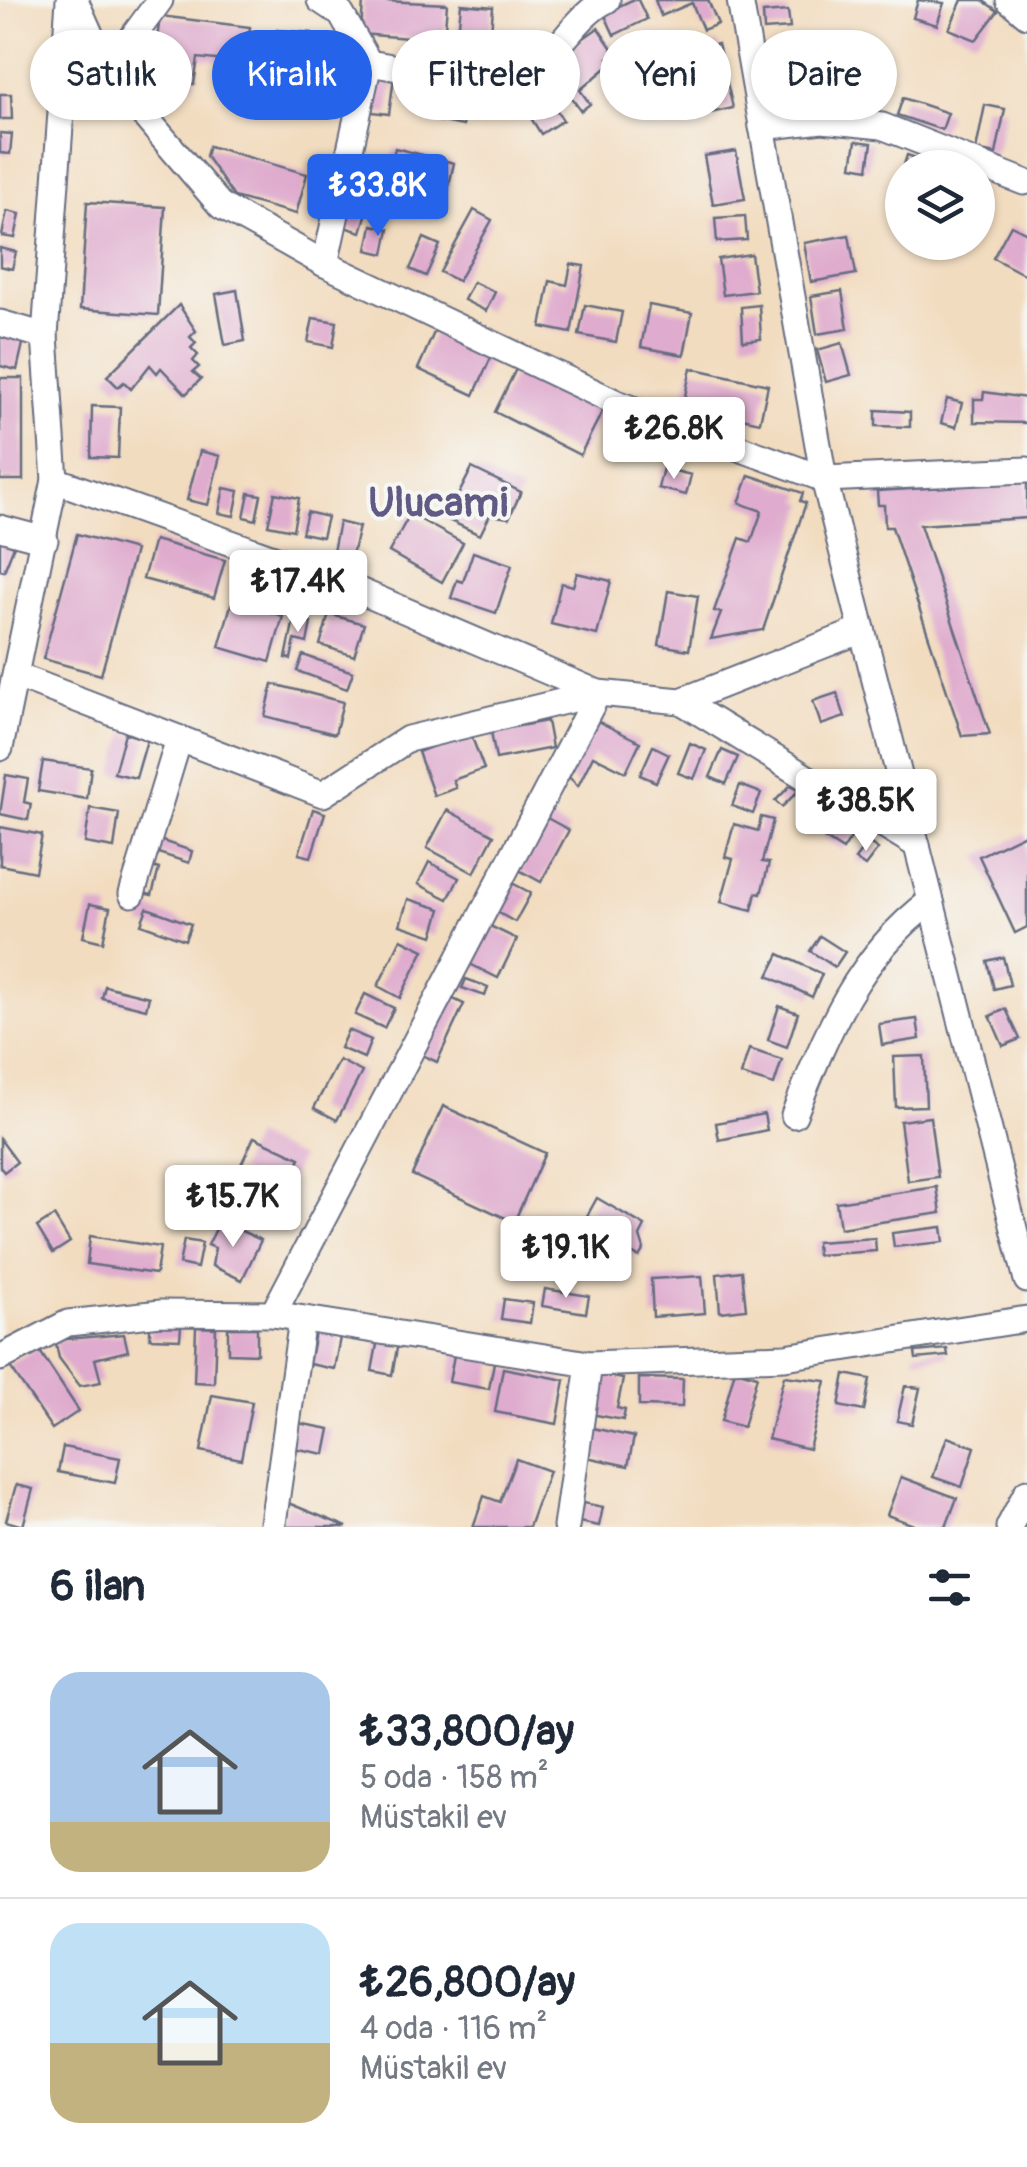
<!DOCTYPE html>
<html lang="tr">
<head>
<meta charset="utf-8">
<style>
	:root { --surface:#fff; --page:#f6f6f7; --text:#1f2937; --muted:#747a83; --line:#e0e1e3; --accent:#2563eb }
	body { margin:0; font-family:Pangolin,sans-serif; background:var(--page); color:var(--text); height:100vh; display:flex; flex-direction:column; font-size:38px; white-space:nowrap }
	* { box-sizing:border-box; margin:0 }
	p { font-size:32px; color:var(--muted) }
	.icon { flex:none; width:55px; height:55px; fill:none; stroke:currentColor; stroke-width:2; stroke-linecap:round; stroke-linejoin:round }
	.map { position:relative; height:1527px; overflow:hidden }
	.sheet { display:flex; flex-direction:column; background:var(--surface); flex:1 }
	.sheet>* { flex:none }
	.banner { position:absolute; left:30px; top:30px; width:968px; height:90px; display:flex; gap:20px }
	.buttons { position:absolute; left:885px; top:150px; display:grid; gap:20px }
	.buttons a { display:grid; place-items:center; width:110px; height:110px; border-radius:50%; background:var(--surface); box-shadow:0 2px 8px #0004; font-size:50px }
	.price { position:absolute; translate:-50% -85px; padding:0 22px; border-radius:10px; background:#fff; color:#222; font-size:32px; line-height:65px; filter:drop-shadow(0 2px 5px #0008) }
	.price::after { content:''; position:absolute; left:50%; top:60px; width:30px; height:22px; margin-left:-15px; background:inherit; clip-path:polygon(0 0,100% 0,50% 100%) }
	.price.on { background:var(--accent); color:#fff }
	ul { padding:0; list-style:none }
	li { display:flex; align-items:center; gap:30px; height:250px; padding:0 50px }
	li+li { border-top:2px solid var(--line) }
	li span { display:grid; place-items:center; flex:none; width:280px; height:200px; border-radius:30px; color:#555 }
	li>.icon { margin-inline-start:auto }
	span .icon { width:120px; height:120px; fill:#fffc; stroke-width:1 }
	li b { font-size:42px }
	h2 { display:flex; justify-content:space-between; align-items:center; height:120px; padding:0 50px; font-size:42px }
	.tag { padding:0 35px; border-radius:45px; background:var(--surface); box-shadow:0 2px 8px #0004; font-size:35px; line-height:90px }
	.tag.on { background:var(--accent); color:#fff }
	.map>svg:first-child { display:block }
	.building { fill:#dfabce }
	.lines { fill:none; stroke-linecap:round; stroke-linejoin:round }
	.minor-casing { stroke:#666c80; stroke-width:29 }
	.minor { stroke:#fff; stroke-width:25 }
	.labels { text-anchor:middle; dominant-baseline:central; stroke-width:8; stroke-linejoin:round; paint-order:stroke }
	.district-label { font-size:40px; font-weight:bold; fill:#605a85; stroke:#f6f6f2 }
</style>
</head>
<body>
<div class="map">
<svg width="1027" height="1527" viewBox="0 0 1027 1527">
	<rect width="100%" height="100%" fill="#f6f6f2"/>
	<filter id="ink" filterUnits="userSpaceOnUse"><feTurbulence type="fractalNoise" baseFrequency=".01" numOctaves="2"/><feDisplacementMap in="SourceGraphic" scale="20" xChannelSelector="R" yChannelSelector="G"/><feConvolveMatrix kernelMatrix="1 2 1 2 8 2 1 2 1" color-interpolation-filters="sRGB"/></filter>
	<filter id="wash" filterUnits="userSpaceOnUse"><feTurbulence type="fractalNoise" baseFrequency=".0048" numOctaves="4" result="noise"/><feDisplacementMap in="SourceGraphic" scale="40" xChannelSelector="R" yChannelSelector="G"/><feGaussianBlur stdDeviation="2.25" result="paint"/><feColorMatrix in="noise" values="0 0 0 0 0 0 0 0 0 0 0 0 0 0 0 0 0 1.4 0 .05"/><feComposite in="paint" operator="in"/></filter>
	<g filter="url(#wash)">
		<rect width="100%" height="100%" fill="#f2dcbf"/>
		<g id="blocks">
			<g class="building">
				<polygon points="363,0 447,4 444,41 361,34"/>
				<polygon points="632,0 638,0 647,19 614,35 604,13"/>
				<polygon points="655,0 708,0 718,24 703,30 692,3 661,16"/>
				<polygon points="918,0 944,3 937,25 913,18"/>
				<polygon points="962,0 982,0 998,11 976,40 949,29"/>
				<polygon points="461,4 493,7 490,47 457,44"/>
				<polygon points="788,11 790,28 764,30 763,13"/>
				<polygon points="160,16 250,27 247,51 254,52 253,64 198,58 194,84 152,79"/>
				<polygon points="598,28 615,53 608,58 612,63 580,90 590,104 581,111 547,64"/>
				<polygon points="277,30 312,33 317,52 326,53 321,97 271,91"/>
				<polygon points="718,44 733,108 701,115 686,51"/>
				<polygon points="833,60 838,106 791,110 787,64"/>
				<polygon points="533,74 563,120 541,134 512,88"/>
				<polygon points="376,75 394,77 389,114 372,112"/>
				<polygon points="408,76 435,81 431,106 403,101"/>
				<polygon points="445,79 470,84 463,126 438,121"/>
				<polygon points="855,81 869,87 863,101 849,95"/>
				<polygon points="477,88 506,88 506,103 514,103 513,116 476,115"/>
				<polygon points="0,94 11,94 12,119 0,119"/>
				<polygon points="903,98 948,113 942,130 897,115"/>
				<polygon points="985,105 1005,109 996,154 976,150"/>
				<polygon points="0,133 12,134 10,154 0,153"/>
				<polygon points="856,141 872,143 868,169 852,166"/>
				<polygon points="209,146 307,174 296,214 234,197 206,156"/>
				<polygon points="395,148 454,163 448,190 388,175"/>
				<polygon points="736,151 745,199 713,204 704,156"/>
				<polygon points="907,155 943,167 942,168 903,168"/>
				<polygon points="355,164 379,172 361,232 337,225"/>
				<polygon points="87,202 165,207 158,315 80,309"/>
				<polygon points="474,210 492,220 458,281 440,272"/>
				<polygon points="7,211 20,214 15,238 2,236"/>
				<polygon points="745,216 747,240 717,242 715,218"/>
				<polygon points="372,225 389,229 384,254 367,250"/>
				<polygon points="1011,225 1027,233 1027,276 993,258"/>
				<polygon points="849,235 856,274 811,282 804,243"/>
				<polygon points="424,238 440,245 426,276 410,269"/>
				<polygon points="0,248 16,252 12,269 0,266"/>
				<polygon points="751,254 756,291 723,295 718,259"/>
				<polygon points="571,264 584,266 571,333 541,327 550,281 567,285"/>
				<polygon points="473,282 495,292 486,311 464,300"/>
				<polygon points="237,290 245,341 225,345 216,294"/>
				<polygon points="842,291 848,329 817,334 811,296"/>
				<polygon points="179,305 196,331 190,337 196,343 191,348 198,355 193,361 199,367 193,372 201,379 186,394 161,368 157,373 150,365 131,389 124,382 118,387 107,376"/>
				<polygon points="585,305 622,312 616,342 579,335"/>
				<polygon points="649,305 692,313 684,355 641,347"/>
				<polygon points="759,305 761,339 743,341 741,307"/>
				<polygon points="313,318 337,322 333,347 308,342"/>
				<polygon points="436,328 493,353 474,395 418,369"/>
				<polygon points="0,329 25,335 17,370 0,366"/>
				<polygon points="842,343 851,375 826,382 817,350"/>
				<polygon points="517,367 603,410 580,455 495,412"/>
				<polygon points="691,368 768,385 760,422 683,405"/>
				<rect x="0" y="378" width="23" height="102"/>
				<polygon points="984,392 1027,398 1027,423 974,422 974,399 983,399"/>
				<polygon points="947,399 962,403 956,427 941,423"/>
				<polygon points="92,406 120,407 118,458 91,457"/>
				<polygon points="876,410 910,412 910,427 876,426"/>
				<polygon points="200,451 220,456 208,505 187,500"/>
				<polygon points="472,468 521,492 509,518 490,515 480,535 446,519"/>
				<polygon points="663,468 691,475 686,495 658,488"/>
				<polygon points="749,475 803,493 800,501 806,503 763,630 711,639 721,613 714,611 740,538 751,542 762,511 739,503"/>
				<polygon points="1027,482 1027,518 920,525 990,734 962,736 892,527 885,527 884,505 878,505 877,491"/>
				<polygon points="224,488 239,491 234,516 219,513"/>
				<polygon points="249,493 261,495 256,520 244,517"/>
				<polygon points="275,493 299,498 293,530 268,525"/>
				<polygon points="307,512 327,517 322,537 302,533"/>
				<polygon points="410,514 463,543 442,582 389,552"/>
				<polygon points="339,522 359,527 352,555 333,551"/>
				<polygon points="77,534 135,550 101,675 43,659"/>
				<polygon points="0,540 14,546 4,571 0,570"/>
				<polygon points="154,540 225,560 214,598 143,579"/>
				<polygon points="473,552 512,565 496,613 451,598 457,580 463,582"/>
				<polygon points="577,573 611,581 597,635 551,624 561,583 573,586"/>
				<polygon points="295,575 314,580 307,610 288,605"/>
				<polygon points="668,591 698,596 689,650 659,645"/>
				<polygon points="232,601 283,616 270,662 219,647"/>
				<polygon points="329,614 364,624 354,656 320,645"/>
				<polygon points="294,619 311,623 307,643 295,640 291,659 286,658"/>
				<polygon points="303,655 353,672 347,689 297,671"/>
				<polygon points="273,684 343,702 335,734 265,716"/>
				<polygon points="837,693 845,717 821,725 813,701"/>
				<polygon points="593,719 640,742 626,772 593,756 578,786 567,775"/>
				<polygon points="547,721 552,748 496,759 491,731"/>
				<polygon points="470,732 484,769 453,780 456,788 434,796 418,752"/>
				<polygon points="125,733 147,740 136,778 114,773"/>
				<polygon points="690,743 706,750 694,779 678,773"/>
				<polygon points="653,746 669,754 656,782 640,775"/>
				<polygon points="722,750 738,757 726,784 710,777"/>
				<polygon points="43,761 91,768 87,799 38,791"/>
				<polygon points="6,775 28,779 24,802 31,804 28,820 0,814"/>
				<polygon points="740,785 761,793 753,814 732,806"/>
				<polygon points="791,785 798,791 782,807 775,801"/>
				<polygon points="808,800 823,809 813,826 798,817"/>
				<polygon points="90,808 119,813 114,848 85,843"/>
				<polygon points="313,809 325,813 311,857 299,854"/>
				<polygon points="447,810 494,835 474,873 427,848"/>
				<polygon points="761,817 773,820 762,862 769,863 761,894 756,893 752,910 721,902 733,859 725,857 734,824 758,831"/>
				<polygon points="547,818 569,830 541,882 519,870"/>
				<polygon points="835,821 854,833 843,850 824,838"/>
				<polygon points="0,827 42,835 35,872 0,865"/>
				<polygon points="1027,833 1027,927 1015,933 979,856"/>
				<polygon points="159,840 192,851 189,863 155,852"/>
				<polygon points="868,842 878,849 865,866 855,859"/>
				<polygon points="429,862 459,878 448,899 418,884"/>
				<polygon points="148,866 159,869 152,895 142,893"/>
				<polygon points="512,883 531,893 515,922 497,912"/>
				<polygon points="408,899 441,909 433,936 400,925"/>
				<polygon points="90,904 110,908 103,942 83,937"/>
				<polygon points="147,908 191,924 185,940 141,924"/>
				<polygon points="490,926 517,939 498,978 470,964"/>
				<polygon points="820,936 845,952 835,967 810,951"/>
				<polygon points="401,939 424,950 400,998 378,986"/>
				<polygon points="779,954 822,974 812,997 768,976"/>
				<polygon points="1003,957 1010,985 994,989 987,961"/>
				<polygon points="466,979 488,987 485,996 462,988"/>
				<polygon points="105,986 149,997 146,1009 102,998"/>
				<polygon points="365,994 394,1008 384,1028 355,1015"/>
				<polygon points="445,995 464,1004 437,1062 418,1053"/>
				<polygon points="779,1006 798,1013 787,1047 768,1040"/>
				<polygon points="1006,1009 1020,1039 1003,1046 990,1016"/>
				<polygon points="917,1019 920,1039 882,1045 879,1024"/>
				<polygon points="348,1030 371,1040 364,1058 340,1048"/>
				<polygon points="749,1049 782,1060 774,1085 741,1075"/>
				<polygon points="924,1056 926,1106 896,1107 894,1057"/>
				<polygon points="339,1060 362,1072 337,1120 314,1108"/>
				<polygon points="443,1106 545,1153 514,1222 412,1175"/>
				<polygon points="764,1114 767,1130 719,1140 716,1123"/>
				<polygon points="930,1117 938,1177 908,1181 900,1121"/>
				<polygon points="254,1137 300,1158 284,1193 238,1171"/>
				<polygon points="0,1139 17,1162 4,1172 0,1167"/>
				<polygon points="937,1187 941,1213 840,1228 836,1202"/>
				<polygon points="256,1198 278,1208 269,1227 247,1217"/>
				<polygon points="597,1198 645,1226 640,1236 644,1249 639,1257 624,1249 629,1241 587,1216"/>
				<polygon points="54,1216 70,1242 53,1253 37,1227"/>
				<polygon points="220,1221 261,1240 242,1280 212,1266 215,1248 208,1245"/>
				<polygon points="942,1227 944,1242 894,1247 892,1233"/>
				<polygon points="90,1236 160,1247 156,1274 87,1264"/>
				<polygon points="875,1238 876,1251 817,1255 816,1242"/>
				<polygon points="184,1240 202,1243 197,1268 179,1264"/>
				<polygon points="742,1271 746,1309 720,1312 717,1274"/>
				<polygon points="702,1276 705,1313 653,1317 651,1279"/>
				<polygon points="545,1289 589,1296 586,1313 542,1306"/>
				<polygon points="504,1299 533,1303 530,1323 501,1319"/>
				<polygon points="150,1325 181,1326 180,1339 150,1338"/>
				<polygon points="196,1327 216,1328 214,1383 194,1382"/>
				<polygon points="316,1327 341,1332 334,1369 309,1364"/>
				<polygon points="228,1328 257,1328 257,1354 228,1353"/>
				<polygon points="124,1334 128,1351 95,1359 101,1382 80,1386 59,1358 55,1340"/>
				<polygon points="378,1339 398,1343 392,1375 372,1371"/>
				<polygon points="37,1347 79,1411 52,1429 9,1365"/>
				<polygon points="947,1349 948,1356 916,1359 915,1352"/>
				<polygon points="455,1350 495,1357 489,1389 449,1382"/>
				<polygon points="503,1368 565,1380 557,1424 495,1412"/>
				<polygon points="735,1370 757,1376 743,1427 721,1421"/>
				<polygon points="598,1374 623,1379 617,1408 625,1410 623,1420 591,1414"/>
				<polygon points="845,1374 870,1379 864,1411 839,1406"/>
				<polygon points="784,1376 826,1381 809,1449 768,1439"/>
				<polygon points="639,1378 683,1379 682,1407 639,1406"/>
				<polygon points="905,1386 920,1388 912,1424 897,1421"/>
				<polygon points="212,1395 252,1402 241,1459 201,1451"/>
				<polygon points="293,1422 330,1429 325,1454 288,1447"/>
				<polygon points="588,1427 634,1437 628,1466 582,1456"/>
				<polygon points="947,1437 975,1447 962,1487 933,1477"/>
				<polygon points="63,1447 120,1458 115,1483 58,1472"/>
				<polygon points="516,1459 549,1471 529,1527 473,1527 484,1496 500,1502"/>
				<polygon points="901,1477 957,1498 946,1527 919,1527 887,1515"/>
				<polygon points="16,1485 33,1489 23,1526 6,1521"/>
				<polygon points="288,1503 347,1527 278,1527"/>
				<polygon points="583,1503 603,1507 599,1526 579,1522"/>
			</g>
		</g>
	</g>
	<g filter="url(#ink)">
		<use href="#blocks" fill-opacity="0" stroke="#666c80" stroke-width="2.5"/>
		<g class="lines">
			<g class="minor-casing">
				<g id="minor">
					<polyline points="75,0 107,72 221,206 325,264 619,404 824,479 1027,470"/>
					<path d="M320 0 341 14 369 63C417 70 486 92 532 68 561 52 576 15 607 0"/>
					<polyline points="740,0 824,479 1027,1280"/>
					<polyline points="1009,0 1027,15"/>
					<polyline points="107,72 160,0"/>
					<polyline points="762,127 822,120 882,126 1024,182"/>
					<polyline points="325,264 369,63"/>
					<polyline points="0,323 45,336"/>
					<polyline points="55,480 329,578 598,693 681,701 862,630"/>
					<polyline points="0,528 45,540"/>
					<polyline points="17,676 323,794 408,739 598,693"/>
					<polyline points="681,701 917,845"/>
					<polyline points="0,748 55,480 45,336 69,0"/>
					<polyline points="132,894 179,739"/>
					<path d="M794 1115C827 1032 857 956 931 901"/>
					<polyline points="273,1314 598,693"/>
					<polyline points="0,1358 68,1323 161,1313 273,1314 589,1364 785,1357 1027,1319"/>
					<polyline points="273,1523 302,1319"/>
					<polyline points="566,1527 589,1364"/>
					<polyline points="1009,1527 1027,1492"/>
				</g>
			</g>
			<use href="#minor" class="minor"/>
		</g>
	</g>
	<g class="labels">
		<g class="district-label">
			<text x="438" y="503">Ulucami</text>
		</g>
	</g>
</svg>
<div class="buttons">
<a><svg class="icon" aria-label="layers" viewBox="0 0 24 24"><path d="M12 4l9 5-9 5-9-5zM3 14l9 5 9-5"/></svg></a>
</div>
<b class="price on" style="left:378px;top:239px">₺33.8K</b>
<b class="price" style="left:674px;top:482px">₺26.8K</b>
<b class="price" style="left:298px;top:635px">₺17.4K</b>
<b class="price" style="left:866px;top:854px">₺38.5K</b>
<b class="price" style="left:233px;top:1250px">₺15.7K</b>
<b class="price" style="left:566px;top:1301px">₺19.1K</b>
<div class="banner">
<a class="tag">Satılık</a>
<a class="tag on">Kiralık</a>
<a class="tag">Filtreler</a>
<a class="tag">Yeni</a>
<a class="tag">Daire</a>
</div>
</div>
<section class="sheet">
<h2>6 ilan<svg class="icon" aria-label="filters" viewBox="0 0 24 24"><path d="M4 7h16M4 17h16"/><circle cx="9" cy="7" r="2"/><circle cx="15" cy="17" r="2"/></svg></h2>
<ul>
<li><span style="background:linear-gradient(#a9c7e8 75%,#c2b280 0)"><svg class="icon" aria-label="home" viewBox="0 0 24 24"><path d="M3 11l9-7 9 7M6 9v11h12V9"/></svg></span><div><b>₺33,800/ay</b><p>5 oda · 158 m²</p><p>Müstakil ev</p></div></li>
<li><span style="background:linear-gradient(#bfe0f5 60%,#c2b280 0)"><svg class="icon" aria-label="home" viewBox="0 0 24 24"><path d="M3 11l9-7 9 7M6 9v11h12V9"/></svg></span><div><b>₺26,800/ay</b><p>4 oda · 116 m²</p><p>Müstakil ev</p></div></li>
</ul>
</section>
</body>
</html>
